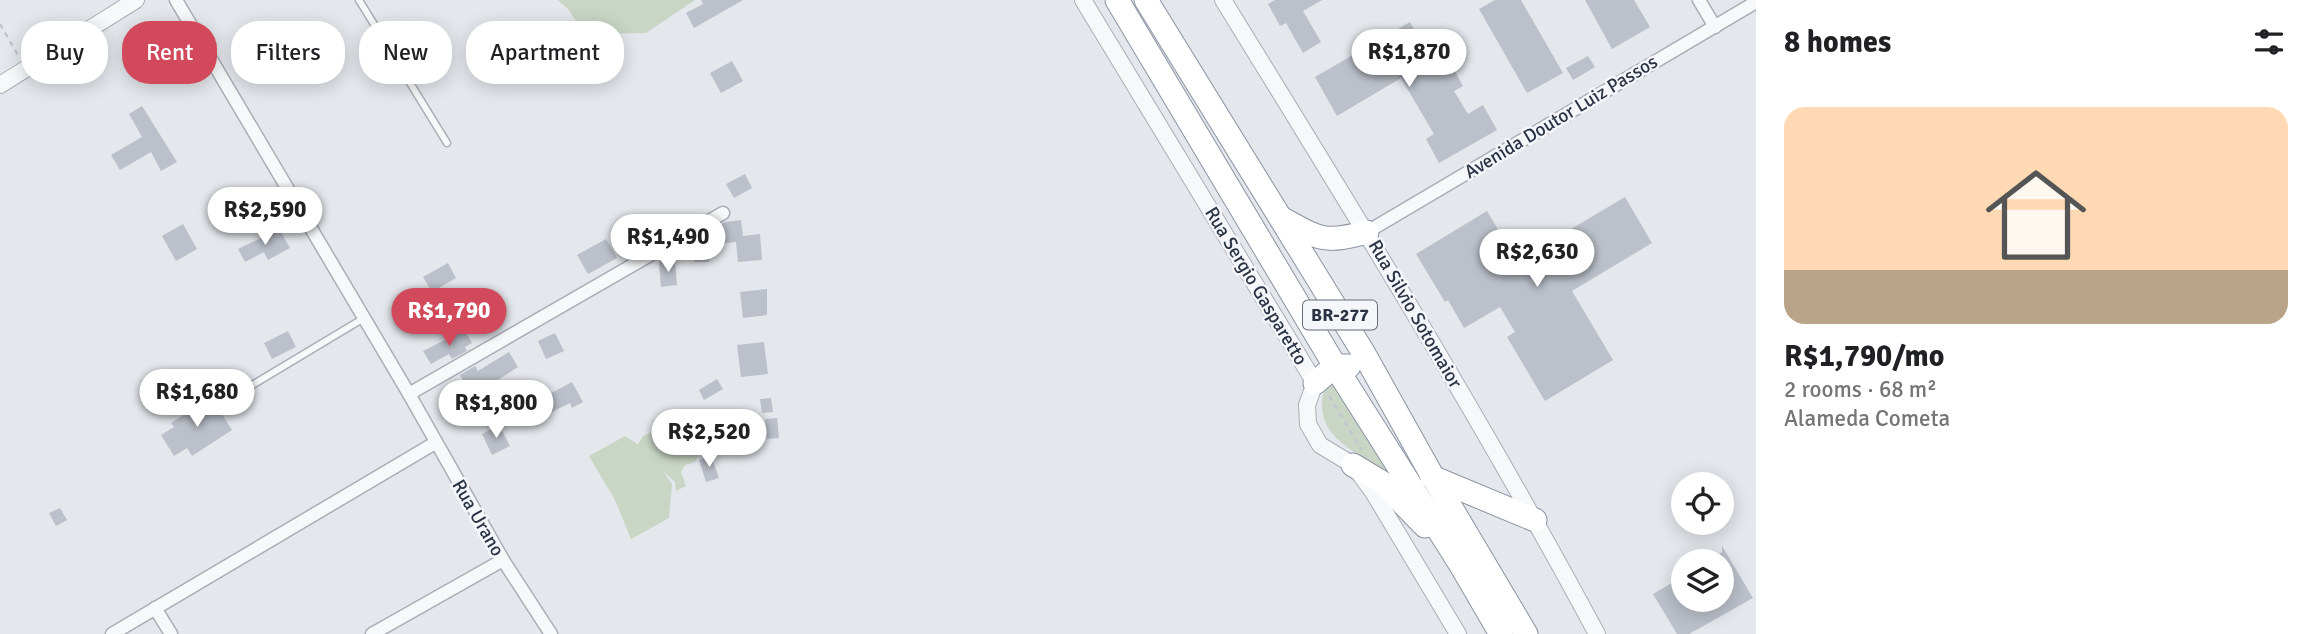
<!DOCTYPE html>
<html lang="en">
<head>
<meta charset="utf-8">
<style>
	:root { --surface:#fff; --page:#f2f2f2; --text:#202124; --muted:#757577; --accent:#d1495b }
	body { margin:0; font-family:Signika,sans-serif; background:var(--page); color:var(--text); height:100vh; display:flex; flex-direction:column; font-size:26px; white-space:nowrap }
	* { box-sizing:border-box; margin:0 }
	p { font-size:23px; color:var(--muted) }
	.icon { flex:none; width:38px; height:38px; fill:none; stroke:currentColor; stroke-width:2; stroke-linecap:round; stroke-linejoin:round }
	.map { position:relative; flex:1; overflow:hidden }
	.panel { display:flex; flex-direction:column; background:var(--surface); width:560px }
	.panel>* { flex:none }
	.guide { position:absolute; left:21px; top:21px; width:665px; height:63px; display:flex; gap:14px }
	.tools { position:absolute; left:1671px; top:472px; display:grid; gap:14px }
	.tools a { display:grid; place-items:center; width:63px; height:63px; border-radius:50%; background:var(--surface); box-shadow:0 4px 18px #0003; font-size:35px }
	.price { position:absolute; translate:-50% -60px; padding:0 16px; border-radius:24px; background:#fff; color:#222; font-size:23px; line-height:46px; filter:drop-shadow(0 2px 4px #0008) }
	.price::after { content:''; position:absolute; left:50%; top:42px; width:21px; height:16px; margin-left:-10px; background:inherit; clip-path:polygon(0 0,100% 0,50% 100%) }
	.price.active { background:var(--accent); color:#fff }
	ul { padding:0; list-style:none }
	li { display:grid; align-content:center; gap:14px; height:371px; padding:0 28px }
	li span { display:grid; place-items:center; height:217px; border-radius:21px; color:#555 }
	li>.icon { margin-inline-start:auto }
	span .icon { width:126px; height:126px; fill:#fffc; stroke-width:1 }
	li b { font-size:30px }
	h2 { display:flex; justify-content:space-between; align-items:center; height:84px; padding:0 28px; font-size:30px }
	.pill { padding:0 24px; border-radius:28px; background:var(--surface); box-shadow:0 4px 18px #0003; font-size:24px; line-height:63px }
	.pill.active { background:var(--accent); color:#fff }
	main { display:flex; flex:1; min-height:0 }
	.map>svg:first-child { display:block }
	.green { fill:#c9d6c5 }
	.building { fill:#bbc0ca }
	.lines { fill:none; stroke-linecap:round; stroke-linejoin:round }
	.service-casing { stroke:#a9aeb7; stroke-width:9 }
	.minor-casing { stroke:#a9aeb7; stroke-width:15 }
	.tertiary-casing { stroke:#a9aeb7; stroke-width:18 }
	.motorway-casing { stroke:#8b94a3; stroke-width:25 }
	.path { stroke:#c2c5cb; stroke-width:2.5; stroke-dasharray:5 5; stroke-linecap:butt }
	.service { stroke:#f7f8fa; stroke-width:6 }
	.minor { stroke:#f7f8fa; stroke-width:12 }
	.tertiary { stroke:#f7f8fa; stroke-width:16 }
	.motorway { stroke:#fff; stroke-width:23 }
	.labels { text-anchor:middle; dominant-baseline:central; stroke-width:5; stroke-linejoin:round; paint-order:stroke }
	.shield { fill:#f4f6f9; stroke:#676e7b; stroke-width:2 }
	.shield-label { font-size:18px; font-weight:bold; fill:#2b3445 }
	.street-label { font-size:19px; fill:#2b3445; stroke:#f4f6f9 }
</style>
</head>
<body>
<main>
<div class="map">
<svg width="1756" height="634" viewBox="0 0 1756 634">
	<rect width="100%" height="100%" fill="#e4e7ec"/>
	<g class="green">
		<polygon points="558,0 695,0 646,33 584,34 569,10"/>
		<path d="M1334 378 1390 473C1364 456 1323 442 1322 407 1321 394 1325 386 1334 378Z"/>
		<path d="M690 414C695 424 695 428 689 437L698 444 699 453 695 462 685 465 681 472 686 486 676 491 675 482 664 472 672 484 669 518 631 539 615 500 589 456 625 436 638 444 643 436Z"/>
	</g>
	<g class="building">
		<polygon points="701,0 743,0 694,28 686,13 703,4"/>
		<polygon points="1275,0 1322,0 1303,11 1321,42 1303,53 1286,23 1280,26 1268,4"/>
		<polygon points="1495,0 1521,0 1563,73 1527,93 1479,9"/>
		<polygon points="1585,0 1634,0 1650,27 1612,49"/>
		<polygon points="1410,22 1435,66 1448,59 1463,86 1454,91 1468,114 1483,105 1497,130 1439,163 1426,139 1434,134 1401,78 1337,116 1315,77"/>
		<polygon points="1588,56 1595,67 1573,80 1566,68"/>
		<polygon points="732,61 743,81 721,93 710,73"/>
		<polygon points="142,106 177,162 161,171 151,152 120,170 111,155 142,137 129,114"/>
		<polygon points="745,174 752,188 734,198 726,184"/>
		<polygon points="1625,197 1652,243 1572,291 1613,360 1545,401 1507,337 1515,332 1500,307 1464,328 1448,300 1445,302 1416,254 1487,211 1517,261"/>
		<polygon points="741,220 743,236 760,234 762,260 738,262 736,242 713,244 712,230 725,222"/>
		<polygon points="183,224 197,249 176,261 162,236"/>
		<polygon points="279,229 290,248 268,260 264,252 245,262 238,249"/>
		<polygon points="698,237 710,238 709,262 694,262 694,240"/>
		<polygon points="606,239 617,258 588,274 577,255"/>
		<polygon points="675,261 677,285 661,287 659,262"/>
		<polygon points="448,263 456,278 432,292 423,277"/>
		<polygon points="767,289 767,315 743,318 740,292"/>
		<polygon points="464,330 472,343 465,347 467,351 452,359 449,354 431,364 423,351"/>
		<polygon points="288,331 296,347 272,359 264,343"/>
		<polygon points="555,333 564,351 546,359 538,341"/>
		<polygon points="764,342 768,374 741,377 737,345"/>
		<polygon points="509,352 518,367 490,385 499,400 484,409 473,391 470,393 460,375 475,366 478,371"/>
		<polygon points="717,379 723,389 704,400 699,390"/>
		<polygon points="572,382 583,402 572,408 570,403 552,412 544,397"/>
		<polygon points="211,397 232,430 192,456 187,448 174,456 161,435 174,427 171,423"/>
		<polygon points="771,398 773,412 762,413 760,399"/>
		<polygon points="777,418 779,438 767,439 765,419"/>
		<polygon points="499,425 510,446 492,455 482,434"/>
		<polygon points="711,456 719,478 706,482 699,460"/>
		<polygon points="60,508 67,520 56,526 49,513"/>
		<polygon points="1722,546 1753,598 1689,634 1677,634 1653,594 1684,576 1684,600 1722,600 1722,562 1705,562 1722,552"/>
	</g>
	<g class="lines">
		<g class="service-casing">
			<g id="service">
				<polyline points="359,0 447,143"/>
				<polyline points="229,399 364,318"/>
			</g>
		</g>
		<g class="minor-casing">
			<g id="minor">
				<polyline points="176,0 409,394 503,560 551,634"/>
				<polyline points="1699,0 1715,27"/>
				<polyline points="1367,232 1756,2"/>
				<polyline points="409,394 723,213"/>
				<polyline points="155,608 171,634"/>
				<polyline points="112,634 435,443"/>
				<polyline points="372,634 503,560"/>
			</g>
		</g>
		<g class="tertiary-casing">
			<g id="tertiary">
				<polyline points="1083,0 1315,383 1307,405 1308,424 1320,445 1353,465 1373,492 1458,634"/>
				<path d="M1223 0C1352 209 1481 418 1597 634"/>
				<polyline points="0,85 136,0"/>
			</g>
		</g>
		<g class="motorway-casing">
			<g id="motorway">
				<polyline points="1117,0 1335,366 1459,562 1501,634"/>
				<polyline points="1146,0 1363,352 1434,479 1526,634"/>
				<path d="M1281 218C1319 239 1324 244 1367 232"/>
				<polyline points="1315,383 1335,366 1349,366"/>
				<polyline points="1353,465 1383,483 1425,526"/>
				<polyline points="1432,477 1535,520"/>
			</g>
		</g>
		<g class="path">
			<polyline points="0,24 19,57"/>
			<polyline points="1329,396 1362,450"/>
		</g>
		<use href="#service" class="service"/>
		<use href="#minor" class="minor"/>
		<use href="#tertiary" class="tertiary"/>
		<use href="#motorway" class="motorway"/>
	</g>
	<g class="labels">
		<rect class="shield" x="1303" y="300.5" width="74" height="29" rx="5"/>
		<g class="shield-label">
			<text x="1340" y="315">BR-277</text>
		</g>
		<g class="street-label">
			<text transform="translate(1561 117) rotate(-31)">Avenida Doutor Luiz Passos</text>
			<text transform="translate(1256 286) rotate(59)">Rua Sergio Gasparetto</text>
			<text transform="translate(1415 314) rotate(60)">Rua Silvio Sotomaior</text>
			<text transform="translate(478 518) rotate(60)">Rua Urano</text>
		</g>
	</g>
</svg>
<div class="tools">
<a><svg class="icon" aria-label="locate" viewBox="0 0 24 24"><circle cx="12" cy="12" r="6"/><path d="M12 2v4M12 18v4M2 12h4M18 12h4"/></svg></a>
<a><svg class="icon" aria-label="layers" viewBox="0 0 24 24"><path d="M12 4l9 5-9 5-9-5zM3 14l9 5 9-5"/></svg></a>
</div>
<b class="price" style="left:1409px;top:89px">R$1,870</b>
<b class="price" style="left:265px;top:247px">R$2,590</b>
<b class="price" style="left:668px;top:274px">R$1,490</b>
<b class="price" style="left:1537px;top:289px">R$2,630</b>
<b class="price active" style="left:449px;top:348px">R$1,790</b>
<b class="price" style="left:197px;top:429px">R$1,680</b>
<b class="price" style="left:496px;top:440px">R$1,800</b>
<b class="price" style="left:709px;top:469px">R$2,520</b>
<div class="guide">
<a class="pill">Buy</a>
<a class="pill active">Rent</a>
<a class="pill">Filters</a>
<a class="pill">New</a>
<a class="pill">Apartment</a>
</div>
</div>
<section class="panel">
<h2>8 homes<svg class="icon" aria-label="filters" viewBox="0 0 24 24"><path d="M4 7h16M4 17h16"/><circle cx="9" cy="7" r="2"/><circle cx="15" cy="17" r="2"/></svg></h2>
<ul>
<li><span style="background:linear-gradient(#ffd9b3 75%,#b9a48a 0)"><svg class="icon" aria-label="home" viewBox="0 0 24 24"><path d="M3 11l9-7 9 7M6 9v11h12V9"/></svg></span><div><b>R$1,790/mo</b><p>2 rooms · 68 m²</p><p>Alameda Cometa</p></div></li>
</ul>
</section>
</main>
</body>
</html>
